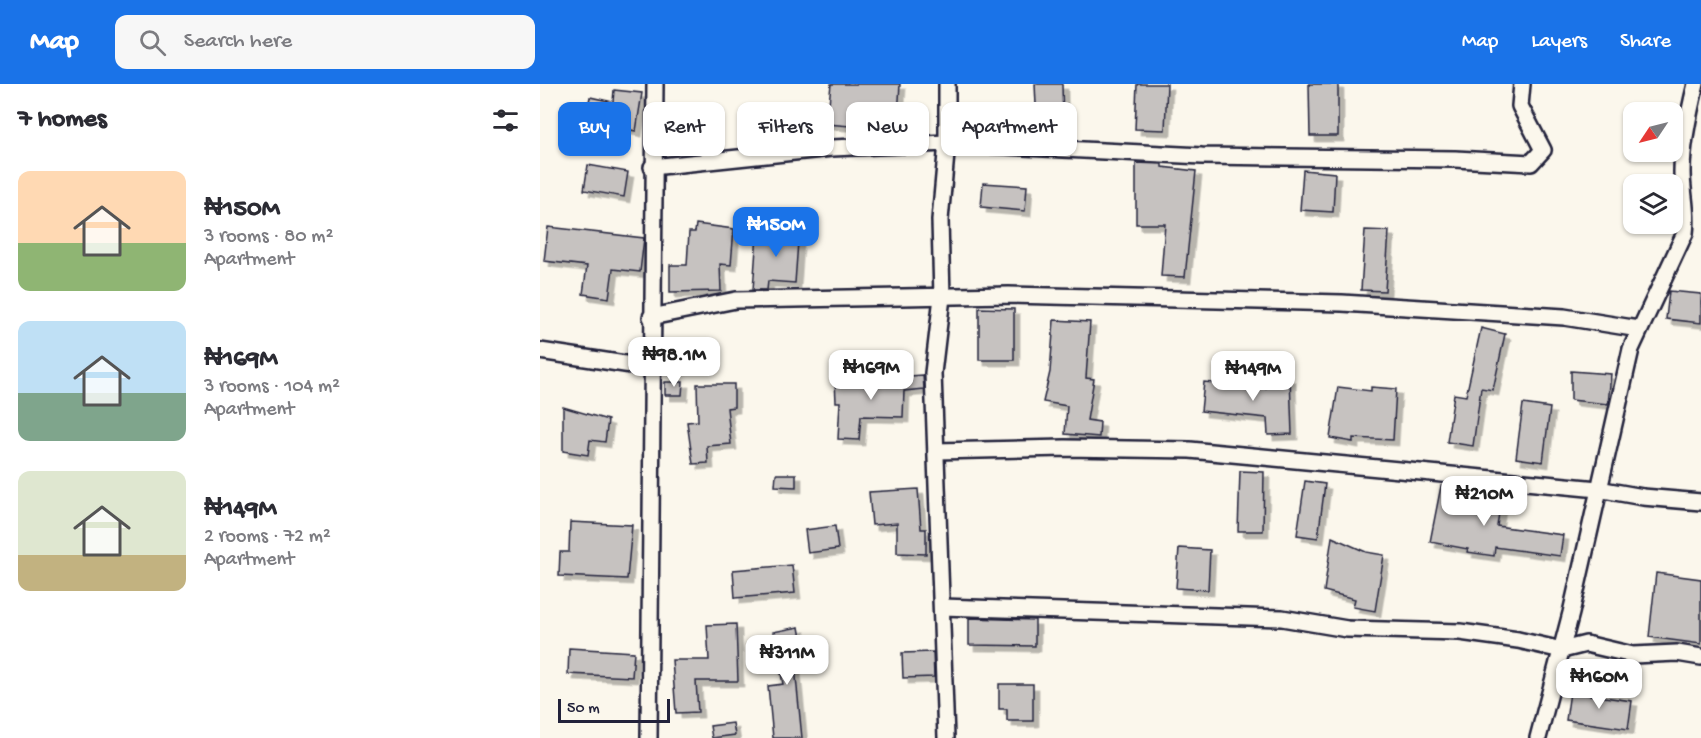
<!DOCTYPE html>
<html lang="en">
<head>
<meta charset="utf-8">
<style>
	:root { --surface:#fff; --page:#f7f7f7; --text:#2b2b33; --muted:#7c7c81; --accent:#1a73e8 }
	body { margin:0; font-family:"Gochi Hand",sans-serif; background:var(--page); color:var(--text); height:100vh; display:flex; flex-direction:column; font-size:22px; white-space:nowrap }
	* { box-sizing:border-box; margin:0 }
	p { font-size:20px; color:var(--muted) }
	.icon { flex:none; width:33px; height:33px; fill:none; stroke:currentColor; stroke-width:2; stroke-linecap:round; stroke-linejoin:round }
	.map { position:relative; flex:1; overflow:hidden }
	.side { display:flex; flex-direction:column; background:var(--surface); width:540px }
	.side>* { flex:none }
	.top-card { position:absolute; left:18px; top:18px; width:570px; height:54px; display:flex; gap:12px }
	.needle { width:39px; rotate:235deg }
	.tools { position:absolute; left:1083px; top:18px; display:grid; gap:12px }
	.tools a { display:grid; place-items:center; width:60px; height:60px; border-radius:12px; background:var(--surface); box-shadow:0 2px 4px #0004; font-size:30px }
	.scale { position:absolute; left:18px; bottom:15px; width:112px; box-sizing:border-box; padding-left:6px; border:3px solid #22223b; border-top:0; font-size:16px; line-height:21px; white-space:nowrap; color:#22223b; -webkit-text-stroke:4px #fbf7ec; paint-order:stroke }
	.price { position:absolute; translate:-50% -51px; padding:0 14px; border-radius:12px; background:#fff; color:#222; font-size:20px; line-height:39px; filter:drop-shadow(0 2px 3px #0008) }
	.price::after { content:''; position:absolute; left:50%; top:36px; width:18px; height:14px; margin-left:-9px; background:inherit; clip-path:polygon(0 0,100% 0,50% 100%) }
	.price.current { background:var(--accent); color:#fff }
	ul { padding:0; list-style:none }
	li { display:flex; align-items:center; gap:18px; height:150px; padding:0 18px }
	li span { display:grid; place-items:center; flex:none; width:168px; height:120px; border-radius:12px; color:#555 }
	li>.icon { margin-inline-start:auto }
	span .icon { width:72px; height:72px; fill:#fffc; stroke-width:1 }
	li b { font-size:26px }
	h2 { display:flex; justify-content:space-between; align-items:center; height:72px; padding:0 18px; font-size:26px }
	.chip { padding:0 21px; border-radius:12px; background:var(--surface); box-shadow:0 2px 4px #0004; font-size:21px; line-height:54px }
	.chip.current { background:var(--accent); color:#fff }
	header { display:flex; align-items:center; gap:36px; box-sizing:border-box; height:84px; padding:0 30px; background:var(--accent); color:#fff }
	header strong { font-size:28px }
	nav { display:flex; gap:33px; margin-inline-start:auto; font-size:21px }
	.search { width:420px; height:54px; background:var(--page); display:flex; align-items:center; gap:15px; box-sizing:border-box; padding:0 21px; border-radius:12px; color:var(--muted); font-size:22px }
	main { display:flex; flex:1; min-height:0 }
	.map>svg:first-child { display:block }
	.building { fill:#c6c2c0; stroke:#22223b; stroke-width:1.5; filter:url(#shadow) }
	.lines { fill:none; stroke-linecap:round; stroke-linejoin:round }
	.minor-casing { stroke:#22223b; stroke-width:20 }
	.minor { stroke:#fbf7ec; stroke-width:15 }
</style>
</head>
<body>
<header>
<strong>Map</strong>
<div class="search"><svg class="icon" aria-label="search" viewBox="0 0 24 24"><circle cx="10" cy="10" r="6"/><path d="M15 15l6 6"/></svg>Search here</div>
<nav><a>Map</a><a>Layers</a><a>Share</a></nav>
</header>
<main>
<section class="side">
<h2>7 homes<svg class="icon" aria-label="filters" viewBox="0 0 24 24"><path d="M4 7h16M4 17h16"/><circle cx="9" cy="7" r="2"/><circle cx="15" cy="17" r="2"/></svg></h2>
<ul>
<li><span style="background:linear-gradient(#ffd9b3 60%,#8fb573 0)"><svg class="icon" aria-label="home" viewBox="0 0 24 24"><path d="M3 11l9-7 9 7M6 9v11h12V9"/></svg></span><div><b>₦150M</b><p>3 rooms · 80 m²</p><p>Apartment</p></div></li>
<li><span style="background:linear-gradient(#bfe0f5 60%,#7fa58c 0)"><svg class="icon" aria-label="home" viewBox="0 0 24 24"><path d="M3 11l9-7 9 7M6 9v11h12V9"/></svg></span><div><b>₦169M</b><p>3 rooms · 104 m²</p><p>Apartment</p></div></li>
<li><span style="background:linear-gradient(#dfe7d0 70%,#c2b280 0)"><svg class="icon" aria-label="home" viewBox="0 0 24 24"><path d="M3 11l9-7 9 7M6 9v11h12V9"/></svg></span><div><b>₦149M</b><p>2 rooms · 72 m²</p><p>Apartment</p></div></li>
</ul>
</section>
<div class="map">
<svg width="1161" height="654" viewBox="0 0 1161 654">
	<defs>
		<filter id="shadow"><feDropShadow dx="5.5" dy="5.5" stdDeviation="0" flood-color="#0004"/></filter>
	</defs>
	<rect width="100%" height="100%" fill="#fbf7ec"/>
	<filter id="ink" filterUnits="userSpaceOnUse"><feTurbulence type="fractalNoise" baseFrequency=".0167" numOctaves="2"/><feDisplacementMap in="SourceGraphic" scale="12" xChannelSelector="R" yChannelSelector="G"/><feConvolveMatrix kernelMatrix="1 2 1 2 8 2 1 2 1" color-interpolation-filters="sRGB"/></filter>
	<g filter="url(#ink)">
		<g class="building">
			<polygon points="291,0 360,0 358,32 311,30 310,42 287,40"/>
			<polygon points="495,0 522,0 523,42 497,42"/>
			<polygon points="597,0 627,0 625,46 595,45"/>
			<polygon points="769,0 798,0 798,52 770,52"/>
			<polygon points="74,6 102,9 96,47 45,37 50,13 73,18"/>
			<polygon points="596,79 622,80 622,83 656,87 645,193 621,192 625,140 596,140"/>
			<polygon points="48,81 88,88 84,113 44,106"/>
			<polygon points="763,86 795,89 793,128 760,126"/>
			<polygon points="443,99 487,102 485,127 441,123"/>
			<polygon points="156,140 194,145 191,181 180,180 181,207 130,208 130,181 147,181 149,148 155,148"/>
			<polygon points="236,142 259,144 255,199 228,197 227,206 213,206 217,150 235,151"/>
			<polygon points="8,143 104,154 100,188 73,185 69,214 43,210 47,182 4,177"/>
			<polygon points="825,146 849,147 845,207 821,206"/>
			<polygon points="1129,207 1161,210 1161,239 1126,235"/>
			<polygon points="439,224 474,225 474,276 439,276"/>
			<polygon points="514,236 550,238 546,294 554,295 547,336 560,338 559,353 525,350 527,322 503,318 510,288"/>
			<polygon points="941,244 965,250 953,306 941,304 933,362 907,358 914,310 926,312"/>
			<polygon points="1031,287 1071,290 1068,320 1031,316"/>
			<polygon points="383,291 384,305 364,307 363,333 321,332 319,356 298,355 300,318 296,318 295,296 371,296 370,292"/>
			<polygon points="726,293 750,293 752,350 728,351 727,334 661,327 664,298 726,304"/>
			<polygon points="125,298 143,298 142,311 125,311"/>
			<polygon points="157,300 194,300 194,323 187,324 191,360 167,362 168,379 153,380 147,338 158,337"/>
			<polygon points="798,303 831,307 831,303 856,305 853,356 813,354 813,358 790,354"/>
			<polygon points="983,320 1010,324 1003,378 976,374"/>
			<polygon points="23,323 68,336 65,358 50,356 48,371 23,367"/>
			<polygon points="700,387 724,388 723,447 698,447"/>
			<polygon points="236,390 256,390 256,403 235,402"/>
			<polygon points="765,397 785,400 778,454 757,451"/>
			<polygon points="901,402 925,407 924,411 961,416 957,442 1023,451 1020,472 955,463 954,472 927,468 928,465 890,458"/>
			<polygon points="378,405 381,445 386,445 386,470 357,469 357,439 332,441 329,408"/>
			<polygon points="30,438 92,441 87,495 19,492 20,468 29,468"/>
			<polygon points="295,442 298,465 268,469 265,446"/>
			<polygon points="792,453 826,468 844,471 835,527 813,523 815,515 784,507"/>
			<polygon points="639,464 670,466 668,506 636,504"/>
			<polygon points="252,481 255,509 195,514 193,486"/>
			<polygon points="1116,489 1161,495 1161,560 1109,553"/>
			<polygon points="429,534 495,536 495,562 429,561"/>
			<polygon points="196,540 198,597 156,597 158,628 136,629 132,576 169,576 167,541"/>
			<polygon points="259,543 266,581 255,583 262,654 233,654 228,602 243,600 233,548"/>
			<polygon points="29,564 94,568 92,593 28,590"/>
			<polygon points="393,568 394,593 363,594 362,569"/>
			<polygon points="459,600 493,600 493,637 467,637 467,625 459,625"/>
			<polygon points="1030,608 1092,617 1088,645 1026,636"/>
			<polygon points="193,639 195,651 172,654 170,642"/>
		</g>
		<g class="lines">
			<g class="minor-casing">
				<g id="minor">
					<polyline points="112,83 292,64 407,59 662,72 915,75 991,79 1003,66 980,22 982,0"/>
					<polyline points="111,233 196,216 469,211 802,219 1024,233 1099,245"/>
					<polyline points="0,267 111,284"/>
					<polyline points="396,367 525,364 650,366 1058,405 1103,413 1161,418"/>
					<polyline points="402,523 742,534 807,545 920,548 978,556 1022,566 1046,560 1093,571 1137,569 1161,573"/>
					<polyline points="109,654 115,0"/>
					<polyline points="406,654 393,289 402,213 400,136 407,59 407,0"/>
					<path d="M998 654 1031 529 1091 265 1145 149C1148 128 1142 109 1142 88 1142 59 1149 28 1156 0"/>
				</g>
			</g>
			<use href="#minor" class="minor"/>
		</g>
	</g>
</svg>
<div class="tools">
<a><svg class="needle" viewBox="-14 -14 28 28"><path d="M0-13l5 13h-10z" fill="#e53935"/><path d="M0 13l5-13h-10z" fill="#7c7c81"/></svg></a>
<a><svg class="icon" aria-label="layers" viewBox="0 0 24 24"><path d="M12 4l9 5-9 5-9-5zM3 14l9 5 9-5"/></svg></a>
</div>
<div class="scale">50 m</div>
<b class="price current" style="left:236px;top:174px">₦150M</b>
<b class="price" style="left:134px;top:304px">₦98.1M</b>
<b class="price" style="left:331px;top:317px">₦169M</b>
<b class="price" style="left:713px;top:318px">₦149M</b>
<b class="price" style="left:944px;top:443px">₦210M</b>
<b class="price" style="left:247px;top:602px">₦311M</b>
<b class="price" style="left:1059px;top:626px">₦160M</b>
<div class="top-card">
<a class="chip current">Buy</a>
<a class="chip">Rent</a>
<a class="chip">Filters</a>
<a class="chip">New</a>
<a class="chip">Apartment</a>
</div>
</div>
</main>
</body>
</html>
